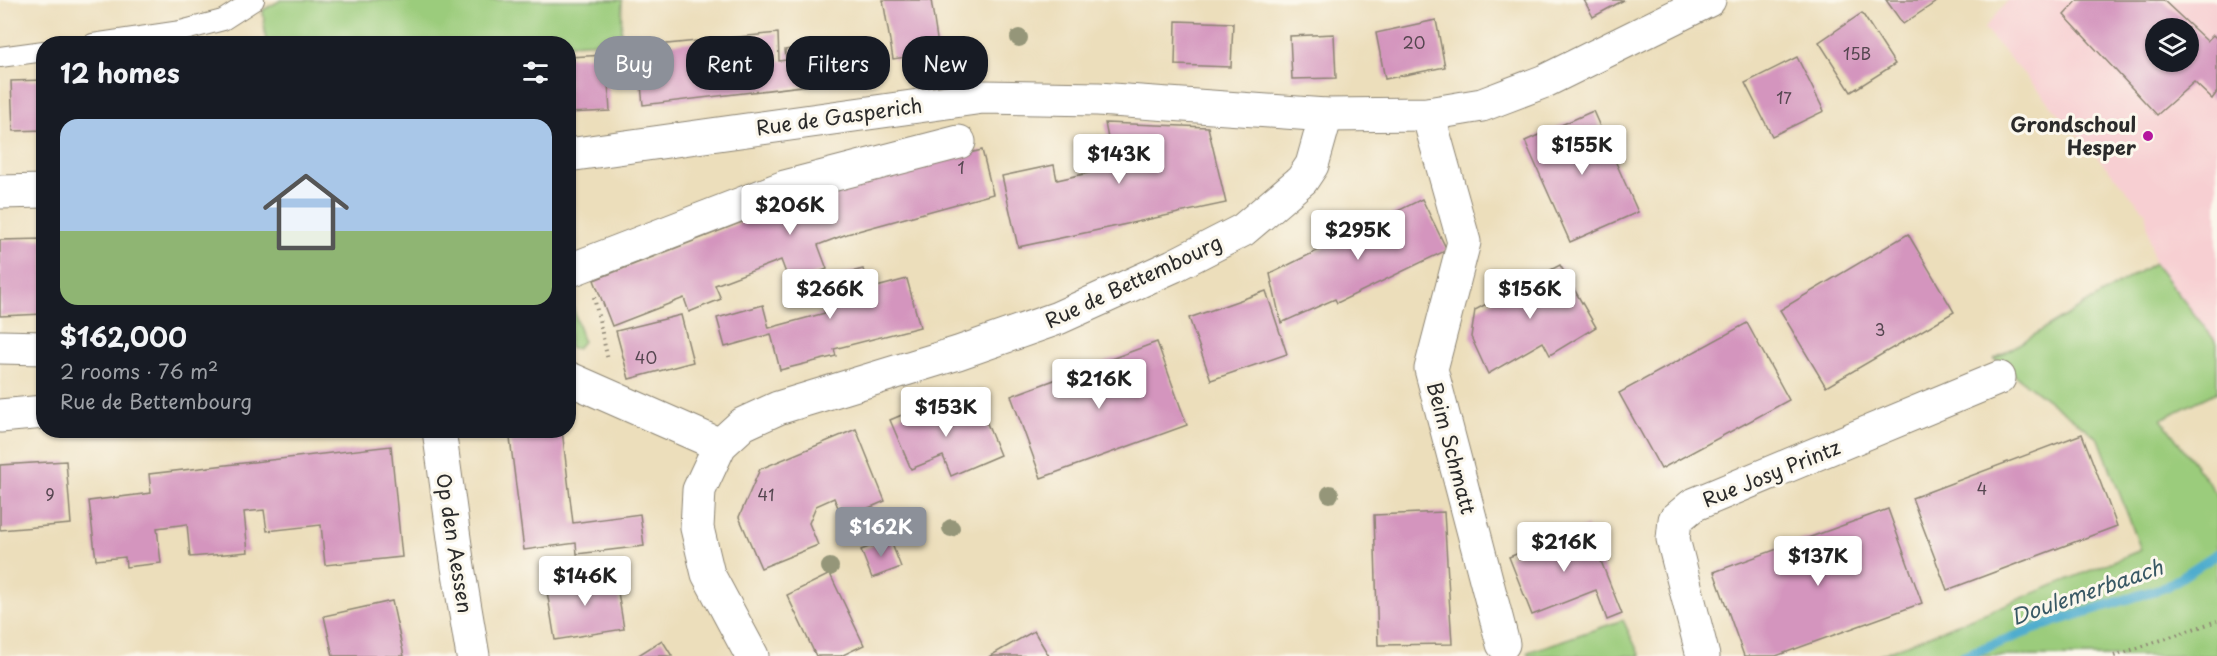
<!DOCTYPE html>
<html lang="en">
<head>
<meta charset="utf-8">
<style>
	:root { --surface:#171b24; --page:#20242c; --text:#f1f3f6; --muted:#9ea1a6; --accent:#8c9099 }
	body { margin:0; font-family:"Playpen Sans",sans-serif; background:var(--page); color:var(--text); height:100vh; display:flex; flex-direction:column; font-size:22px; white-space:nowrap }
	* { box-sizing:border-box; margin:0 }
	p { font-size:20px; color:var(--muted) }
	.icon { flex:none; width:33px; height:33px; fill:none; stroke:currentColor; stroke-width:2; stroke-linecap:round; stroke-linejoin:round }
	.map { position:relative; flex:1; overflow:hidden }
	.sheet { position:absolute; left:36px; top:36px; width:540px; height:402px; display:flex; flex-direction:column; background:var(--surface); border-radius:24px; box-shadow:0 2px 4px #0004 }
	.sheet>* { flex:none }
	.hud { position:absolute; left:594px; top:36px; width:570px; height:54px; display:flex; gap:12px }
	.fabs { position:absolute; left:2145px; top:18px; display:grid; gap:12px }
	.fabs a { display:grid; place-items:center; width:54px; height:54px; border-radius:50%; background:var(--surface); box-shadow:0 2px 4px #0004; font-size:30px }
	.price { position:absolute; translate:-50% -51px; padding:0 14px; border-radius:6px; background:#fff; color:#222; font-size:20px; line-height:39px; filter:drop-shadow(0 2px 3px #0008) }
	.price::after { content:''; position:absolute; left:50%; top:36px; width:18px; height:14px; margin-left:-9px; background:inherit; clip-path:polygon(0 0,100% 0,50% 100%) }
	.price.on { background:var(--accent); color:#fff }
	ul { padding:0; list-style:none }
	li { display:grid; align-content:center; gap:12px; height:318px; padding:0 24px }
	li span { display:grid; place-items:center; height:186px; border-radius:18px; color:#555 }
	li>.icon { margin-inline-start:auto }
	span .icon { width:108px; height:108px; fill:#fffc; stroke-width:1 }
	li b { font-size:26px }
	h2 { display:flex; justify-content:space-between; align-items:center; height:72px; padding:0 24px; font-size:26px }
	.chip { padding:0 21px; border-radius:24px; background:var(--surface); box-shadow:0 2px 4px #0004; font-size:21px; line-height:54px }
	.chip.on { background:var(--accent); color:#fff }
	.map>svg:first-child { display:block }
	.built { fill:#f7cfd2; fill-rule:evenodd }
	.green { fill:#9bcc7b; stroke:#637c53; stroke-width:1.5 }
	.lines { fill:none; stroke-linecap:round; stroke-linejoin:round }
	.stream { stroke:#50adce; stroke-width:10 }
	.building { fill:#d495be; fill-rule:evenodd }
	.lane-casing { stroke:#8c8473; stroke-width:22 }
	.street-casing { stroke:#8c8473; stroke-width:35 }
	.secondary-casing { stroke:#8c8473; stroke-width:35 }
	.path { stroke:#8c8473; stroke-width:4; stroke-dasharray:1.5 4.5; stroke-linecap:butt }
	.lane { stroke:#fff; stroke-width:20 }
	.street { stroke:#fff; stroke-width:33 }
	.secondary { stroke:#fff; stroke-width:33 }
	.tree { fill:#959679 }
	.poi-dot { fill:#b5179e; stroke:#fbf7ec; stroke-width:2 }
	.labels { text-anchor:middle; dominant-baseline:central; stroke-width:6; stroke-linejoin:round; paint-order:stroke }
	.number-label { font-size:16px; fill:#554650 }
	.street-label { font-size:20px; fill:#2b2b2b; stroke:#fbf7ec }
	.poi-label { font-size:20px; font-weight:bold; fill:#2b2b2b; stroke:#fbf7ec; text-anchor:end }
	.water-label { font-size:21px; font-style:italic; fill:#385864; stroke:#fbf7ec }
</style>
</head>
<body>
<div class="map">
<svg width="2217" height="656" viewBox="0 0 2217 656">
	<rect width="100%" height="100%" fill="#fbf7ec"/>
	<filter id="ink" filterUnits="userSpaceOnUse"><feTurbulence type="fractalNoise" baseFrequency=".0167" numOctaves="2"/><feDisplacementMap in="SourceGraphic" scale="12" xChannelSelector="R" yChannelSelector="G"/><feConvolveMatrix kernelMatrix="1 2 1 2 8 2 1 2 1" color-interpolation-filters="sRGB"/></filter>
	<filter id="wash" filterUnits="userSpaceOnUse"><feTurbulence type="fractalNoise" baseFrequency=".008" numOctaves="4" result="noise"/><feDisplacementMap in="SourceGraphic" scale="24" xChannelSelector="R" yChannelSelector="G"/><feGaussianBlur stdDeviation="1.35" result="paint"/><feColorMatrix in="noise" values="0 0 0 0 0 0 0 0 0 0 0 0 0 0 0 0 0 1.4 0 .05"/><feComposite in="paint" operator="in"/></filter>
	<g filter="url(#wash)">
		<rect width="100%" height="100%" fill="#ecdebb"/>
		<path class="built" d="M2008 0H2217V343L2154 263 2145 211 1984 29ZM2156 28H2188V62H2156Z"/>
		<g class="green">
			<polygon points="281,0 622,0 621,41 569,44 266,43 263,10"/>
			<polygon points="2154,263 2217,343 2217,392 2161,419 2217,494 2217,656 1878,656 2141,550 2099,439 1994,359"/>
			<polygon points="568,290 583,341 577,349 569,347"/>
			<polygon points="1623,620 1640,656 1529,656 1528,652"/>
		</g>
		<g class="lines">
			<polyline class="stream" points="1963,656 2053,622 2166,587 2217,554"/>
		</g>
		<g id="blocks">
			<g class="building">
				<polygon points="883,0 931,0 939,52 893,59"/>
				<polygon points="1584,0 1624,0 1593,17"/>
				<polygon points="1886,0 1939,0 1903,24"/>
				<path d="M2078 0H2163L2207 41 2213 35 2217 39V92L2212 99 2194 82 2157 115 2064 15ZM2156 28H2188V62H2156Z"/>
				<polygon points="1862,13 1895,64 1851,92 1819,42"/>
				<polygon points="1436,20 1445,67 1385,79 1376,33"/>
				<polygon points="1176,21 1233,23 1231,67 1175,65"/>
				<polygon points="778,33 779,61 786,60 785,50 838,42 844,81 643,105 637,47"/>
				<polygon points="1334,34 1336,78 1292,79 1290,36"/>
				<polygon points="606,55 610,111 568,113 568,57"/>
				<polygon points="1797,57 1824,111 1772,136 1745,83"/>
				<polygon points="44,80 44,130 13,131 11,81"/>
				<polygon points="1593,111 1638,212 1570,242 1525,141"/>
				<polygon points="1105,123 1208,127 1226,203 1018,247 1002,176 1054,165 1057,180 1102,170 1100,162 1112,159"/>
				<polygon points="982,150 993,194 847,234 818,245 827,269 790,284 781,260 715,285 721,299 689,312 684,298 612,326 594,280 829,188"/>
				<polygon points="1422,199 1447,250 1337,303 1335,299 1281,323 1270,274"/>
				<polygon points="1908,234 1954,312 1826,387 1780,310"/>
				<polygon points="44,239 44,314 0,316 0,240"/>
				<polygon points="1560,265 1596,327 1550,355 1543,342 1488,374 1471,337 1475,310"/>
				<polygon points="863,269 869,289 907,279 920,327 834,349 836,356 780,370 771,334 725,347 717,318 763,305 769,328 825,313 817,281"/>
				<polygon points="1266,291 1287,354 1211,380 1189,318"/>
				<polygon points="681,315 693,362 629,379 616,331"/>
				<polygon points="1747,323 1789,400 1661,469 1619,393"/>
				<polygon points="1157,342 1187,425 1041,478 1011,396"/>
				<polygon points="928,404 936,421 979,404 1000,455 951,476 943,456 911,469 890,420"/>
				<polygon points="856,429 885,501 843,519 834,498 816,506 809,523 818,545 761,568 739,517 760,469"/>
				<polygon points="509,430 562,430 573,523 640,514 644,546 577,554 576,543 524,550"/>
				<polygon points="2082,434 2117,526 1947,590 1912,498"/>
				<polygon points="391,446 402,557 325,565 321,525 267,531 264,510 244,512 248,552 190,557 187,524 157,528 161,563 126,567 125,557 96,560 89,501 151,493 149,474"/>
				<polygon points="66,461 71,524 0,530 0,465"/>
				<polygon points="1888,509 1922,603 1776,656 1744,656 1714,572"/>
				<polygon points="1444,512 1452,644 1378,645 1374,515"/>
				<polygon points="1587,526 1622,614 1607,620 1596,590 1532,615 1509,557"/>
				<polygon points="890,539 901,567 872,578 861,550"/>
				<polygon points="615,574 624,629 555,640 546,585"/>
				<polygon points="830,574 864,645 841,656 816,656 787,595"/>
				<polygon points="392,601 404,656 333,656 324,616"/>
				<polygon points="1034,631 1049,656 990,656"/>
				<polygon points="662,640 672,656 637,656"/>
			</g>
		</g>
	</g>
	<g filter="url(#ink)">
		<use href="#blocks" fill-opacity="0" stroke="#8c8473" stroke-width="1.5"/>
		<g class="lines">
			<g class="lane-casing">
				<g id="lane">
					<polyline points="93,44 181,31 223,20 254,0"/>
					<polyline points="0,57 44,51"/>
				</g>
			</g>
			<g class="street-casing">
				<g id="street">
					<polyline points="1428,114 1464,242 1431,369 1503,644"/>
					<polyline points="568,271 785,187 959,142"/>
					<polyline points="0,347 44,348"/>
					<polyline points="568,378 720,445"/>
					<polyline points="0,416 44,412"/>
					<polyline points="439,430 458,567 473,656"/>
					<polyline points="1703,656 1673,539 1675,520 1693,505 1999,378"/>
				</g>
			</g>
			<g class="secondary-casing">
				<g id="secondary">
					<polyline points="568,155 983,97 1098,99 1326,115 1428,114 1482,105 1545,81 1709,0"/>
					<polyline points="0,192 44,191"/>
					<polyline points="752,656 708,574 697,528 699,490 720,445 743,424 778,408 958,353 1058,318 1173,266 1243,230 1302,180 1312,165 1326,115"/>
				</g>
			</g>
			<g class="path">
				<polyline points="594,297 608,360"/>
				<polyline points="2114,656 2217,621"/>
			</g>
			<use href="#lane" class="lane"/>
			<use href="#street" class="street"/>
			<use href="#secondary" class="secondary"/>
		</g>
		<g class="tree">
			<circle cx="1019" cy="38" r="9"/>
			<circle cx="1330" cy="494" r="9"/>
			<circle cx="951" cy="528" r="9"/>
			<circle cx="830" cy="567" r="9"/>
		</g>
	</g>
	<circle class="poi-dot" cx="2148" cy="136" r="6"/>
	<g class="labels">
		<g class="number-label">
			<text x="1414" y="42">20</text>
			<text x="1857" y="53">15B</text>
			<text x="1784" y="97">17</text>
			<text x="961" y="167">1</text>
			<text x="1880" y="329">3</text>
			<text x="646" y="357">40</text>
			<text x="1982" y="488">4</text>
			<text x="50" y="494">9</text>
			<text x="766" y="494">41</text>
		</g>
		<g class="street-label">
			<text transform="translate(839 116) rotate(-8)">Rue de Gasperich</text>
			<text transform="translate(1133 281) rotate(-25)">Rue de Bettembourg</text>
			<text transform="translate(1452 448) rotate(75)">Beim Schmatt</text>
			<text transform="translate(1771 473) rotate(-22)">Rue Josy Printz</text>
			<text transform="translate(455 543) rotate(81)">Op den Aessen</text>
		</g>
		<g class="poi-label">
			<text x="2136" y="124">Grondschoul<tspan x="2136" dy="23">Hesper</tspan></text>
		</g>
		<g class="water-label">
			<text transform="translate(2086 591) rotate(-19)">Doulemerbaach</text>
		</g>
	</g>
</svg>
<div class="fabs">
<a><svg class="icon" aria-label="layers" viewBox="0 0 24 24"><path d="M12 4l9 5-9 5-9-5zM3 14l9 5 9-5"/></svg></a>
</div>
<b class="price" style="left:1582px;top:176px">$155K</b>
<b class="price" style="left:1119px;top:185px">$143K</b>
<b class="price" style="left:790px;top:236px">$206K</b>
<b class="price" style="left:1358px;top:261px">$295K</b>
<b class="price" style="left:830px;top:320px">$266K</b>
<b class="price" style="left:1530px;top:320px">$156K</b>
<b class="price" style="left:1099px;top:410px">$216K</b>
<b class="price" style="left:946px;top:438px">$153K</b>
<b class="price on" style="left:881px;top:558px">$162K</b>
<b class="price" style="left:1564px;top:573px">$216K</b>
<b class="price" style="left:1818px;top:587px">$137K</b>
<b class="price" style="left:585px;top:607px">$146K</b>
<div class="hud">
<a class="chip on">Buy</a>
<a class="chip">Rent</a>
<a class="chip">Filters</a>
<a class="chip">New</a>
</div>
<section class="sheet">
<h2>12 homes<svg class="icon" aria-label="filters" viewBox="0 0 24 24"><path d="M4 7h16M4 17h16"/><circle cx="9" cy="7" r="2"/><circle cx="15" cy="17" r="2"/></svg></h2>
<ul>
<li><span style="background:linear-gradient(#a9c7e8 60%,#8fb573 0)"><svg class="icon" aria-label="home" viewBox="0 0 24 24"><path d="M3 11l9-7 9 7M6 9v11h12V9"/></svg></span><div><b>$162,000</b><p>2 rooms · 76 m²</p><p>Rue de Bettembourg</p></div></li>
</ul>
</section>
</div>
</body>
</html>
